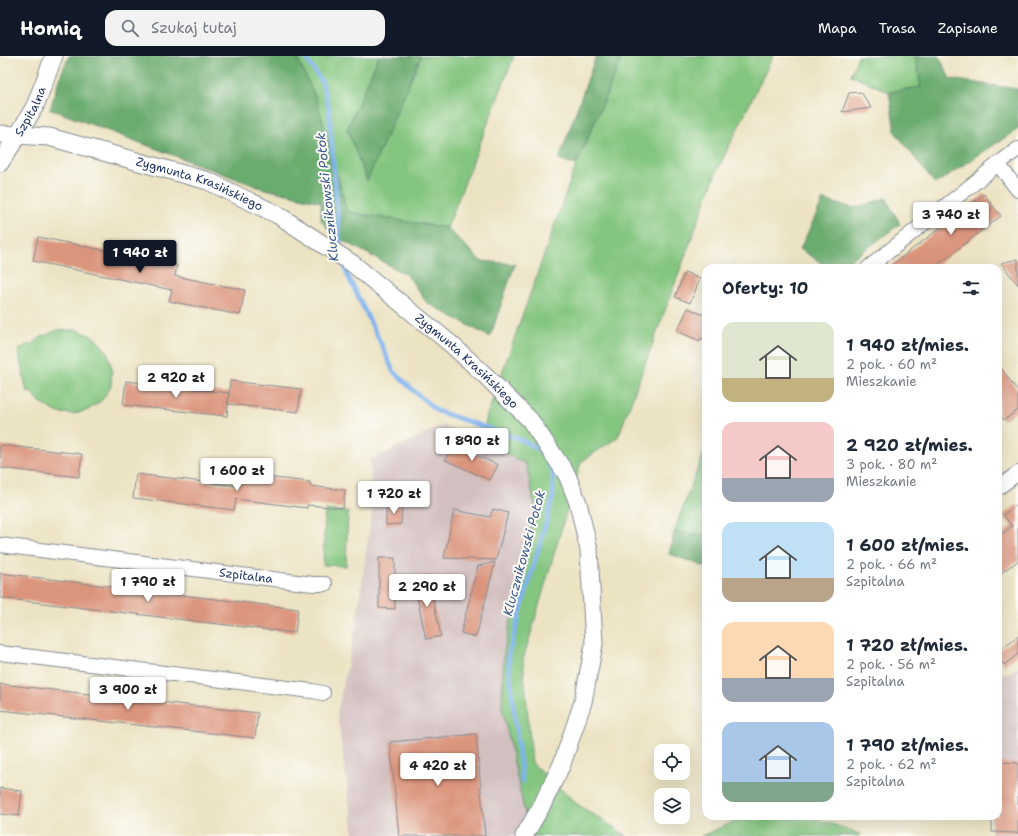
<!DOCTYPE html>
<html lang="pl">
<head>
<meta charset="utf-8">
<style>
	:root { --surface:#fff; --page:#f2f2f3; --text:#1f2937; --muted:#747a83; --accent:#111827 }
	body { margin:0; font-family:"Shantell Sans",sans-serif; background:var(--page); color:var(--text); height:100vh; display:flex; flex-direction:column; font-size:15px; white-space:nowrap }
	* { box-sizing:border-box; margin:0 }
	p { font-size:13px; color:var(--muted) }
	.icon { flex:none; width:22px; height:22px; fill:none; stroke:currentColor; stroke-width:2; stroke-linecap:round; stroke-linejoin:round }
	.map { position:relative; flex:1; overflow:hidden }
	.details { position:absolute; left:702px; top:208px; width:300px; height:556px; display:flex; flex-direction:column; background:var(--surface); border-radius:12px; box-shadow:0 4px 16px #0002 }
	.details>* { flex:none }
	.buttons { position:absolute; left:654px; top:688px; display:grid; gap:8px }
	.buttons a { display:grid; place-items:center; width:36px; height:36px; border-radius:8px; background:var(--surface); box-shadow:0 4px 16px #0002; font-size:20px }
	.price { position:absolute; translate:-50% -34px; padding:0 9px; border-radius:4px; background:#fff; color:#222; font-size:13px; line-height:26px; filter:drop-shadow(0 1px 2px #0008) }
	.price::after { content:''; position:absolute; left:50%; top:24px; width:12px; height:9px; margin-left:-6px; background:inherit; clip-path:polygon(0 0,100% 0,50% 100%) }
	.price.current { background:var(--accent); color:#fff }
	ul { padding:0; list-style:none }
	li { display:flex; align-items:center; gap:12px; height:100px; padding:0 20px }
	li span { display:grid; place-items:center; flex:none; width:112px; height:80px; border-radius:12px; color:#555 }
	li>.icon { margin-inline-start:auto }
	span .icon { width:48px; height:48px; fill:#fffc; stroke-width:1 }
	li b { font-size:17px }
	h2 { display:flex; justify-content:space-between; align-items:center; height:48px; padding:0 20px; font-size:17px }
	header { display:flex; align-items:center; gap:24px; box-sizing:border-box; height:56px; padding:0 20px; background:var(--accent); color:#fff }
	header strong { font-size:19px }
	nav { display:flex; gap:22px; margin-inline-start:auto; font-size:14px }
	.search { width:280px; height:36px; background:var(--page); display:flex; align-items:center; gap:10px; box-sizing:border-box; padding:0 14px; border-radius:12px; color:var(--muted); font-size:15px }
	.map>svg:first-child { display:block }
	.industrial { fill:#d2bfbf }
	.green { fill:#84c67f; stroke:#507a6e }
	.forest { fill:#6bab6e; stroke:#436d66 }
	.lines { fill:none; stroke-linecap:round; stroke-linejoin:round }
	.stream { stroke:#80b3ed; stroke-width:4.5 }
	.building { fill:#db957d }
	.minor-casing { stroke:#848990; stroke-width:16 }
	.tertiary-casing { stroke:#848990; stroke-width:19 }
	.minor { stroke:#fff; stroke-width:14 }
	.tertiary { stroke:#fff; stroke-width:17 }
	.labels { text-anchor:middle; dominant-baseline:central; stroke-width:4; stroke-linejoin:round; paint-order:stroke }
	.street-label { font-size:12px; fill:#1b2f5e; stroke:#fdfcf7 }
	.water-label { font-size:13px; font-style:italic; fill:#395789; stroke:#fdfcf7 }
</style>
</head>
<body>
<header>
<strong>Homiq</strong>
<div class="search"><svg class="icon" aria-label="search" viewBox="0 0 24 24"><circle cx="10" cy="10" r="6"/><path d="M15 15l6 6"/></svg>Szukaj tutaj</div>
<nav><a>Mapa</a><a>Trasa</a><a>Zapisane</a></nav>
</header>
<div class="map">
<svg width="1018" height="780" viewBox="0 0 1018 780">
	<rect width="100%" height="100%" fill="#fdfcf7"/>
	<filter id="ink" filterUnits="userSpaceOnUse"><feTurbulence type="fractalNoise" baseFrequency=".025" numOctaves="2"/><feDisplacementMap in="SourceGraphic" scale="8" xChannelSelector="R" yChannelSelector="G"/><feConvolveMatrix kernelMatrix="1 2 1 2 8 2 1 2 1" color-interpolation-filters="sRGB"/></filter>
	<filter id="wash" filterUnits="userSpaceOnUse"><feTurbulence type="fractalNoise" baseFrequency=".012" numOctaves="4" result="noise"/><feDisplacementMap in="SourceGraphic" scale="16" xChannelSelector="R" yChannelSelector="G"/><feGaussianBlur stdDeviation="0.9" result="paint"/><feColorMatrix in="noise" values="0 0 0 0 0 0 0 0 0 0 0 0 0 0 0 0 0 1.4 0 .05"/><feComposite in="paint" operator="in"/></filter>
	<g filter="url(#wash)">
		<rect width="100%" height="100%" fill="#ece3c3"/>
		<g class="industrial">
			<polygon points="443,369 482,385 526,408 535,450 504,596 527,767 518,780 354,780 337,657 356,569 372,456 370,404"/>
			<polygon points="1018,610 1018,780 991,780 991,760 998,760 998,618 1009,617"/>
		</g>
		<g class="green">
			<polygon points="294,0 379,0 347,73 367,124 421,0 514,0 447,172 347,156 325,73 297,2"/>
			<polygon points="622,0 773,0 716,117 618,381 581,406 523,604 532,707 577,748 627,780 529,780 527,767 502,651 504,596 535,450 526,408 482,385 487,359 576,109 607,38"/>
			<polygon points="858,0 915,0 922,31 889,36 851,19"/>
			<polygon points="58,274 77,274 94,281 107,295 112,313 111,330 102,344 88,354 74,358 59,357 44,349 31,337 31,335 27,336 18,295 26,289 31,289 41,281"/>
			<polygon points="706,392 706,479 674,476 689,435"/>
			<polygon points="325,454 348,456 346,510 323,509"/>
			<polygon points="747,760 810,760 860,778 859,780 701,780"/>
		</g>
		<g class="forest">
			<polygon points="69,0 294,0 297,2 316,42 325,73 347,156 447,172 481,205 515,208 490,281 427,247 407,219 333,179 321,164 321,146 261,132 50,53 59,23"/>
			<polygon points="379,0 421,0 367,125 347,73"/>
			<polygon points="596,0 622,0 607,38 576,109 559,103"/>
			<polygon points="915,0 939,0 950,23 1018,33 1018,73 935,128 895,76 889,36 921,31"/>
			<polygon points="886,142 900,168 840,212 829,212 800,193 823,144 854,152"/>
			<polygon points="674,476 706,479 706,511 669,498"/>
		</g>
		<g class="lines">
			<g class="stream">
				<polyline points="304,0 322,26 329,54 340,188 342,195"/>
				<polyline points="345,208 346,216 384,294 393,315 415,336 437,355 499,376 519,383 542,395 553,417 553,441 508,600 522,726"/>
			</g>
		</g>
		<g id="blocks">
			<g class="building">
				<polygon points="861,36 871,52 842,56 849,37"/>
				<polygon points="984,138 1001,160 933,212 888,212"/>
				<polygon points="38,181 177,209 175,220 245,234 240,259 169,245 172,234 33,205"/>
				<polygon points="1018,203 1018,229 1001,207"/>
				<polygon points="685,216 700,223 690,247 675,241"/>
				<polygon points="688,252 706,260 706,284 701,282 700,285 677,275"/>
				<polygon points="998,308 1018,335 1018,354 1004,364 998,356"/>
				<polygon points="126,325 229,337 227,360 123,349"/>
				<polygon points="230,325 301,333 298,356 228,348"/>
				<polygon points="0,389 82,398 79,421 0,412"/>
				<polygon points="453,389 498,409 490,424 445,404"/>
				<polygon points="136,418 238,430 239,418 310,426 310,430 345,434 343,452 307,449 307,452 236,443 234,454 133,442"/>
				<polygon points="1018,448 1018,505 998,519 998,481 1012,470 1003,459"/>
				<polygon points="386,450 402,450 401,468 386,469"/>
				<polygon points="493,453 508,457 496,504 444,502 454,454 490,461"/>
				<polygon points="379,502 395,502 395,553 379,552"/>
				<polygon points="495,506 476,581 461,577 478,510"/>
				<polygon points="0,517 298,553 295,577 0,542"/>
				<polygon points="428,520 441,580 426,583 413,523"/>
				<polygon points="1018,580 1018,598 1004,609 998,601 998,595"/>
				<polygon points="0,628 258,657 255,682 0,654"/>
				<polygon points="476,678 485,780 399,780 390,686"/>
				<polygon points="998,706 1018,707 1018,777 992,776 992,760 998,760"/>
				<polygon points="0,732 22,735 19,760 0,758"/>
			</g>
		</g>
	</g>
	<g filter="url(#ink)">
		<use href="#blocks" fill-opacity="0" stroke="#848990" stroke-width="1"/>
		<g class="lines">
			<g class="minor-casing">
				<g id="minor">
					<polyline points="1018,93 998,108 1018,134"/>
					<polyline points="868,212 998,108"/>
					<polyline points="998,432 1018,417"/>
					<path id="s1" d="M0 489 313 528H325"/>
					<polyline points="0,597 312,635 323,637"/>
				</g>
			</g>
			<g class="tertiary-casing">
				<g id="tertiary">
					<path id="s2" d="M0 78 49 81 89 92 208 125 278 159 353 208 452 289 487 321 530 364 567 419 578 447 589 494 594 588 583 646 562 708 541 751 524 780"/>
					<path id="s3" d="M0 107 18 79 35 50 54 0"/>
				</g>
			</g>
			<use href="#minor" class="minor"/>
			<use href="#tertiary" class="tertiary"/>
		</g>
	</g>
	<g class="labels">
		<g class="street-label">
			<text stroke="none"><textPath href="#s3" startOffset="60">Szpitalna</textPath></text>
			<text stroke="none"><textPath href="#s2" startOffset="207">Zygmunta Krasińskiego</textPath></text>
			<text stroke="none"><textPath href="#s2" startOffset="531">Zygmunta Krasińskiego</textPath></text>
			<text stroke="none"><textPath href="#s1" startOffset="248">Szpitalna</textPath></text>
		</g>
		<g class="water-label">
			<text transform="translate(327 141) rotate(-96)">Klucznikowski Potok</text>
			<text transform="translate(524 497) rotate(-75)">Klucznikowski Potok</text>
		</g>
	</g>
</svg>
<div class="buttons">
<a><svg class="icon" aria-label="locate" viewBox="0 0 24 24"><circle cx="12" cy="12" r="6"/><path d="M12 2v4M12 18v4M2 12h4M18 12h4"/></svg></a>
<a><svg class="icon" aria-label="layers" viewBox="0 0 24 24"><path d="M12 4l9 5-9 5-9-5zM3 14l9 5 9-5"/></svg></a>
</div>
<b class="price" style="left:951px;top:180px">3 740 zł</b>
<b class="price current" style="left:140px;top:218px">1 940 zł</b>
<b class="price" style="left:176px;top:343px">2 920 zł</b>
<b class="price" style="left:472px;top:406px">1 890 zł</b>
<b class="price" style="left:237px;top:436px">1 600 zł</b>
<b class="price" style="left:394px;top:459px">1 720 zł</b>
<b class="price" style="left:148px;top:547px">1 790 zł</b>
<b class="price" style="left:427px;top:552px">2 290 zł</b>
<b class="price" style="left:128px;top:655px">3 900 zł</b>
<b class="price" style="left:438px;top:731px">4 420 zł</b>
<section class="details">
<h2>Oferty: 10<svg class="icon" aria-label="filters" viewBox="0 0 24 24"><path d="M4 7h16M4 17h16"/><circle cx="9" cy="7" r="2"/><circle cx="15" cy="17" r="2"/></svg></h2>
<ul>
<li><span style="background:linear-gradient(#dfe7d0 70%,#c2b280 0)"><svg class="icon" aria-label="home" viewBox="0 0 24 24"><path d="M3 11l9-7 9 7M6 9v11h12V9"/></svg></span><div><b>1 940 zł/mies.</b><p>2 pok. · 60 m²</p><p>Mieszkanie</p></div></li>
<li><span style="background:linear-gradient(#f6c9c9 70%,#9aa5b1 0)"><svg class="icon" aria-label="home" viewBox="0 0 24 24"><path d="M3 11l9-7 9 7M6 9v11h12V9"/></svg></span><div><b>2 920 zł/mies.</b><p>3 pok. · 80 m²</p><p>Mieszkanie</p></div></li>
<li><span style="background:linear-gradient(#bfe0f5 70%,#b9a48a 0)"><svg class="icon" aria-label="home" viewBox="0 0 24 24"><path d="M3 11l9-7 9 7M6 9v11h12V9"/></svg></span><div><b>1 600 zł/mies.</b><p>2 pok. · 66 m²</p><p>Szpitalna</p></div></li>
<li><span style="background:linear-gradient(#ffd9b3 70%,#9aa5b1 0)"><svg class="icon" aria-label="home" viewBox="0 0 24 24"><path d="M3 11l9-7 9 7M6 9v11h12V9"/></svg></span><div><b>1 720 zł/mies.</b><p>2 pok. · 56 m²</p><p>Szpitalna</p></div></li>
<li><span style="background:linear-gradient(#a9c7e8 75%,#7fa58c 0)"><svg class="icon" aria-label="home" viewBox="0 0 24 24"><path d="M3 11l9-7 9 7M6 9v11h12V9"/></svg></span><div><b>1 790 zł/mies.</b><p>2 pok. · 62 m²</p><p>Szpitalna</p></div></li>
</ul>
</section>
</div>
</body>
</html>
